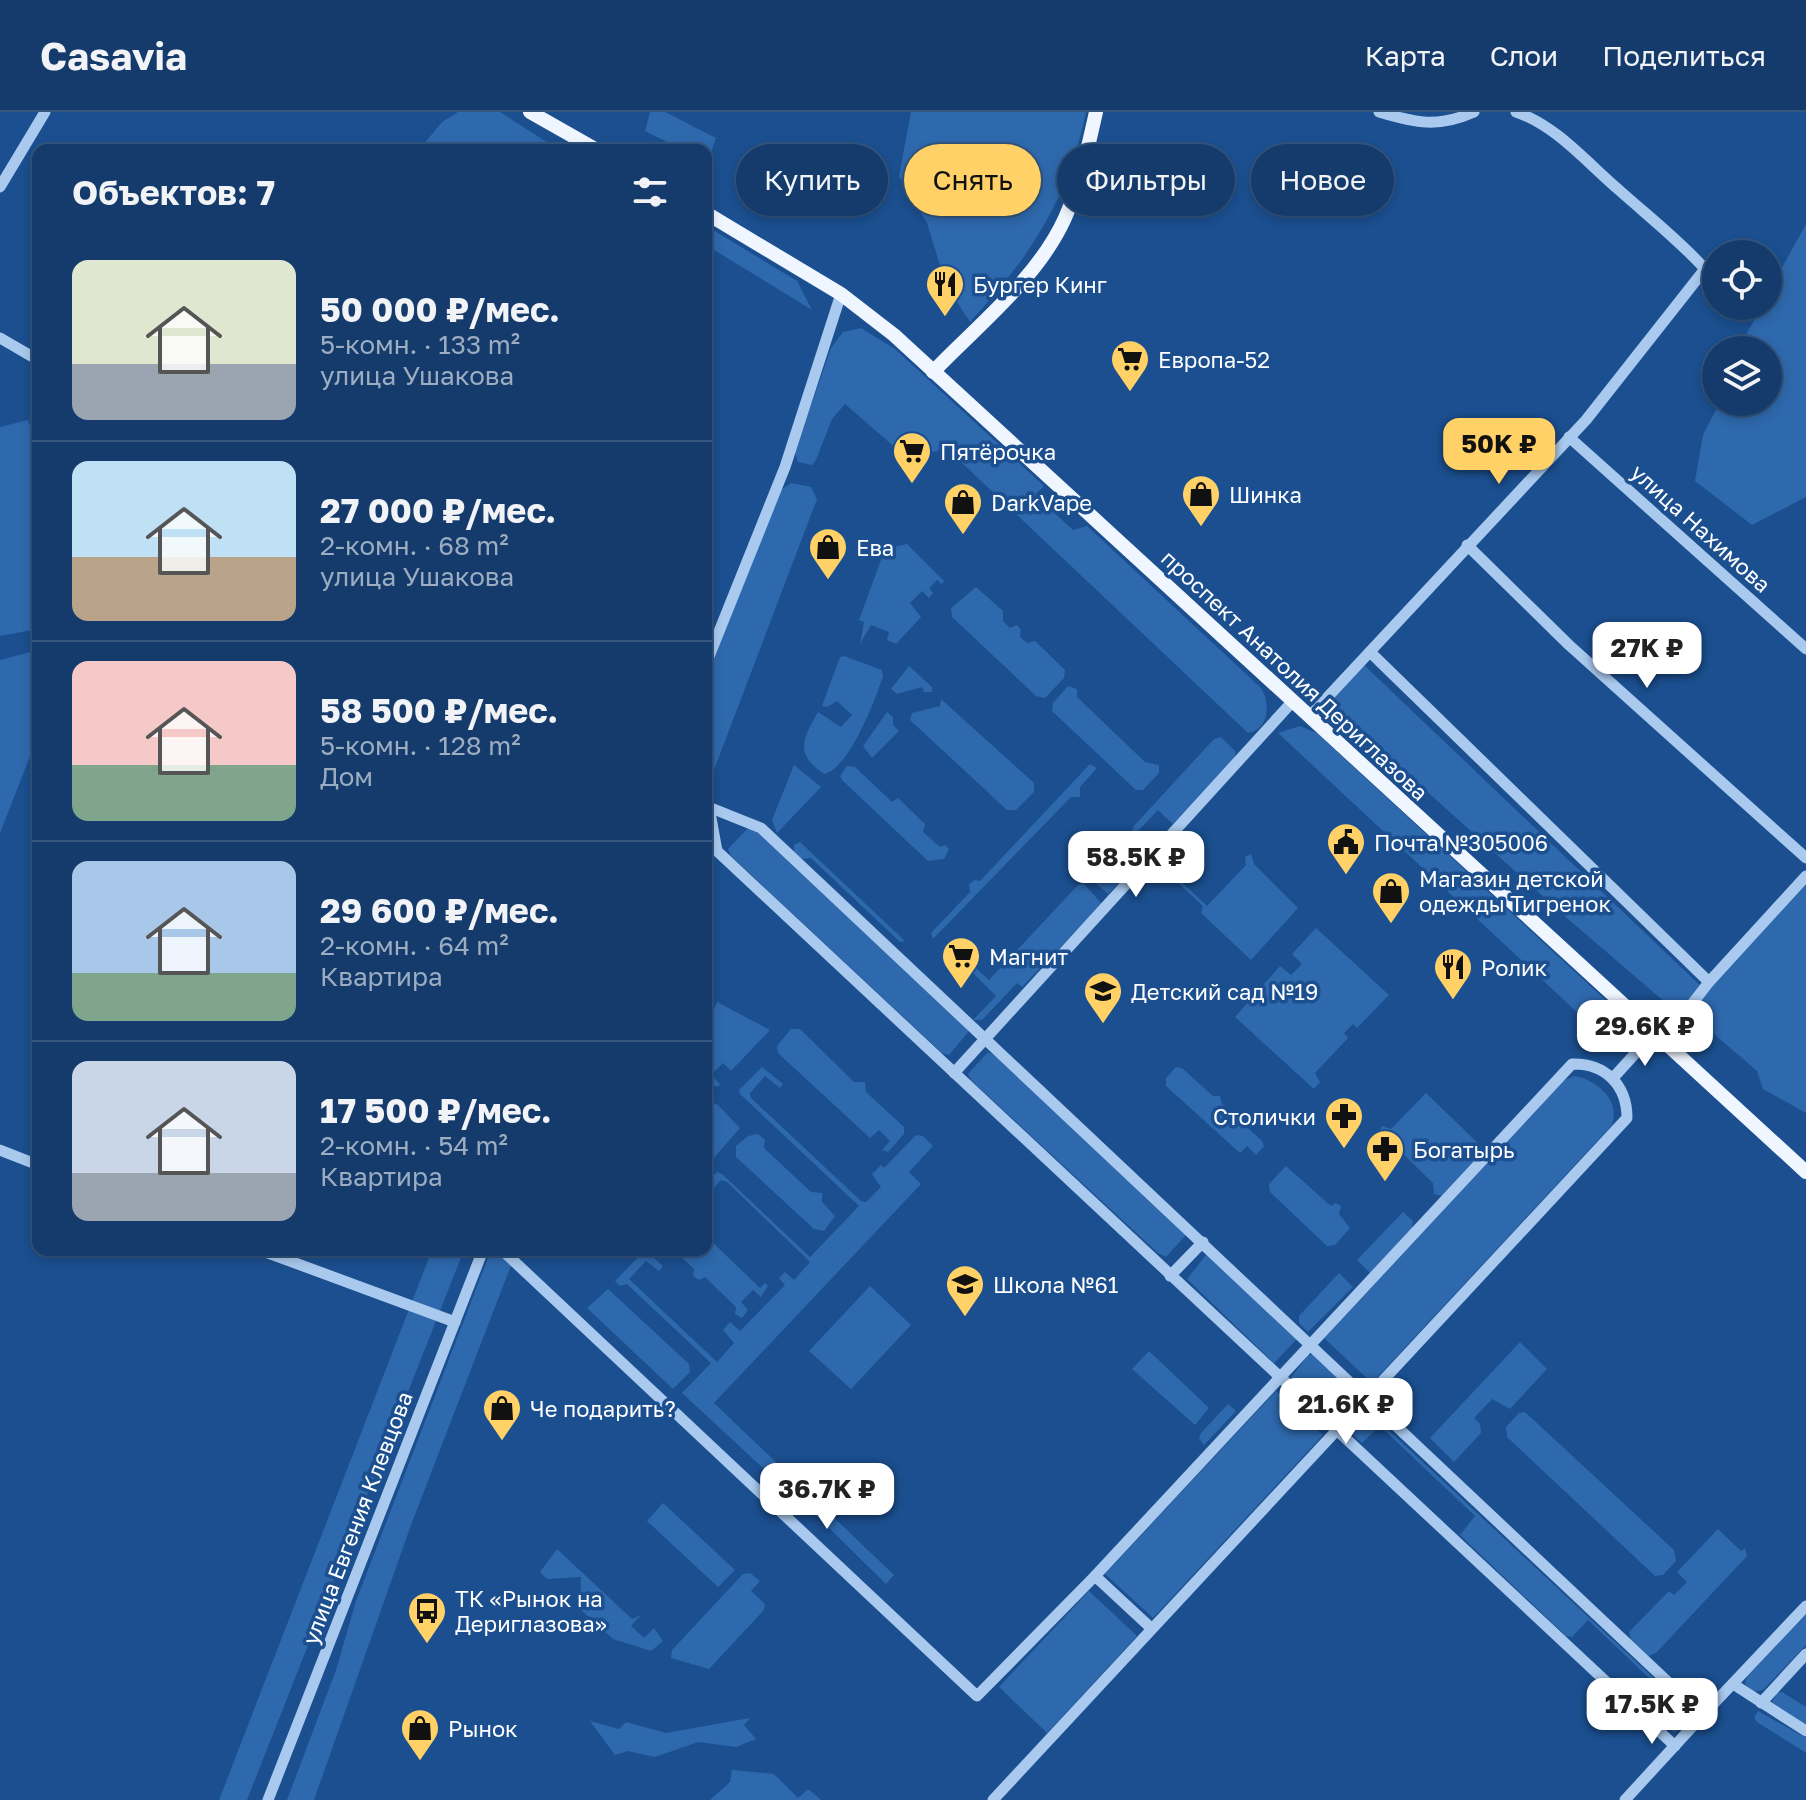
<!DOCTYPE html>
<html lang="ru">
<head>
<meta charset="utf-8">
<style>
	:root { --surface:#143b6b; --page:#1d4271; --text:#f1f3f6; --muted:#9dadc1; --line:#33557e; --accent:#ffd166 }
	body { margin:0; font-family:"Golos Text",sans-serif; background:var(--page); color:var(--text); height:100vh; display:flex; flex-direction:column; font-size:30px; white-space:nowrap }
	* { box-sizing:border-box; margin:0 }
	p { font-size:26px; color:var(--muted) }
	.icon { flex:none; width:44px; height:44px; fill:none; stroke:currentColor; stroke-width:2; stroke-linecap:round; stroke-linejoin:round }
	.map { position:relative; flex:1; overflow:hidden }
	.sheet { position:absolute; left:32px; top:32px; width:680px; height:1112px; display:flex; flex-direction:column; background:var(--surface); border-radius:16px; box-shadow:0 4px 12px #0003,0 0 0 2px var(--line) }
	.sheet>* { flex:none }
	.banner { position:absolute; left:736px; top:32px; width:760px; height:72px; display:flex; gap:16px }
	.controls { position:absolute; left:1702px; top:128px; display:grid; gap:16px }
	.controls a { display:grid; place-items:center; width:80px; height:80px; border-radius:50%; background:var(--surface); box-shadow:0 4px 12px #0003,0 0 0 2px var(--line); font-size:40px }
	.price { position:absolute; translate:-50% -68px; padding:0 18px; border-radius:16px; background:#fff; color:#222; font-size:26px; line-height:52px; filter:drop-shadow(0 2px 4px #0008) }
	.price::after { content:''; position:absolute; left:50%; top:48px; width:24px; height:18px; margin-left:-12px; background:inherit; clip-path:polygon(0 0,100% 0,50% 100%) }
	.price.selected { background:var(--accent); color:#111 }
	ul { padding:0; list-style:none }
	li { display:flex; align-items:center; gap:24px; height:200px; padding:0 40px }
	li+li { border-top:2px solid var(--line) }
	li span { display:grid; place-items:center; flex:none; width:224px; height:160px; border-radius:16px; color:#555 }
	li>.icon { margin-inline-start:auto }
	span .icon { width:96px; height:96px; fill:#fffc; stroke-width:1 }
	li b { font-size:34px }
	h2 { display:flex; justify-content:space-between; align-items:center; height:96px; padding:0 40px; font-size:34px }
	.pill { padding:0 28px; border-radius:36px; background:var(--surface); box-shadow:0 4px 12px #0003,0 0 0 2px var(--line); font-size:28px; line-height:72px }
	.pill.selected { background:var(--accent); color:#111 }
	header { display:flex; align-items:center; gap:48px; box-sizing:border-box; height:112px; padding:0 40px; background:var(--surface); border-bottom:2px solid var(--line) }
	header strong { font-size:38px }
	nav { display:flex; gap:44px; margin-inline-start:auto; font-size:28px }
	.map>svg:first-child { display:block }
	.green { fill:#2e69ad }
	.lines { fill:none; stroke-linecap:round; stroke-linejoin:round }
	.minor { stroke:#a9c9ee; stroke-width:11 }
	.major { stroke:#f0f6ff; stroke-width:14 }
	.labels { text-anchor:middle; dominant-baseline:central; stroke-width:7; stroke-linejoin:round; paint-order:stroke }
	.poi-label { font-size:22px; fill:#fff; stroke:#1b4f8f; text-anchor:start }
	.street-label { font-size:22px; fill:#fff; stroke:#1b4f8f }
</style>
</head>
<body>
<header>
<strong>Casavia</strong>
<nav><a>Карта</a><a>Слои</a><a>Поделиться</a></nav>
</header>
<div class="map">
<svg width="1806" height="1688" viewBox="0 0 1806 1688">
	<rect width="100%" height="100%" fill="#1b4f8f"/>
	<g class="green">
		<polygon points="458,0 500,0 559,38 419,38 442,10"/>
		<polygon points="650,0 665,0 716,26 708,50 706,38 683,38 645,19"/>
		<path d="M911 0H1086C1067 90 1031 143 970 210L946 173 927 111 899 64Z"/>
		<polygon points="1806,112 1806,385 1752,413 1695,369 1703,323 1720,290 1768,290 1768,238 1742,238 1743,228 1762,194 1768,194 1768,181"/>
		<polygon points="708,115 797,169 812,198 706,133"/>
		<path d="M861 216 895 237 1044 374 1035 383 1073 418 1087 414 1261 576C1271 592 1269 617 1248 621L943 333 938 339 906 345 845 292 832 307 816 348 812 353 798 350 795 340 831 236 843 220Z"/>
		<polygon points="28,308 38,342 38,517 0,524 0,315"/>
		<polygon points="791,371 811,375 817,387 706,679 706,566 779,379"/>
		<polygon points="907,432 944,469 942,472 937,468 929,476 933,481 929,486 922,479 910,491 921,505 896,532 887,528 889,520 871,513 860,532 864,510 859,508 885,437"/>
		<polygon points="976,475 1003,499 1003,509 1010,516 1017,513 1021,518 1020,525 1027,531 1035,529 1065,558 1064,566 1045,586 1036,584 952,505 951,496"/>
		<polygon points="38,538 38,624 0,721 0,548"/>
		<path d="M844 544 882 558 883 564C876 586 849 657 824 662 795 642 802 628 818 600L841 615 852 603 837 589 827 595 822 594 840 545Z"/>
		<polygon points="1363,552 1706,879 1806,770 1806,1001 1763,977 1757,959 1707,916 1681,904 1568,807 1328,590"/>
		<polygon points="909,554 932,575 932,580 924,580 922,575 897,582 891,577"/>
		<polygon points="1068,574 1077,577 1077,585 1145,650 1159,653 1159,661 1143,678 1136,678 1052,599 1053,591"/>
		<polygon points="941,587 1034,671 1034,680 1016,698 1007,698 910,608 912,601 940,594"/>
		<polygon points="887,600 893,605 893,613 899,619 872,646 863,634"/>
		<polygon points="1300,614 1317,621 1614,896 1624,911 1626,931 1595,917 1278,621"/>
		<polygon points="1221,625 1236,640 1234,648 1173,712 1158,698 1135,722 1149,741 1108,782 1092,768 1092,758 1098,752 1107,751 1132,726 1133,715 1214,627"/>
		<polygon points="1090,652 1097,656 1080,675 1080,685 1071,685 933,827 931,821 970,780 969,772 975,768 980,769"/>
		<polygon points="794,653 821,675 777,721 772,708"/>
		<polygon points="847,654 855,655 892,690 898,686 925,712 923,720 940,735 945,733 949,737 944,747 928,749 843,669 840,664"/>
		<polygon points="748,716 755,718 969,919 949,943 942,941 731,744 728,737"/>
		<polygon points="800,730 905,829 900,830 811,746 802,747 794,740 794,733"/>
		<polygon points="1251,742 1254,752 1298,796 1251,848 1201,801 1203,794 1156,750 1158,748 1207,794 1246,753 1245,745"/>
		<polygon points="1084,772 1102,792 1022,875 1017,871 982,908 973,908 996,884 945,833 948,830 989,868 1078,773"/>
		<polygon points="1316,816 1389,883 1357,916 1353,912 1344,921 1348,926 1315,961 1320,970 1314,977 1235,905 1280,854 1291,863 1302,852 1292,842"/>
		<polygon points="717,890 770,918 731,959 723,951 711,963 720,972 718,975 706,971 706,917"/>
		<polygon points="791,917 800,917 854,970 865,970 866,980 904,1015 904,1022 888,1040 882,1038 890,1029 879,1018 870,1026 778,941 777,934"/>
		<polygon points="988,940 996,944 1186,1123 1166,1145 1158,1141 972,969 968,962"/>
		<polygon points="762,955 783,972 780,976 765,964 750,981 751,986 861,1089 866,1090 881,1075 872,1062 881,1053 884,1056 916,1023 923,1024 933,1034 909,1060 921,1072 714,1291 894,1463 886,1472 768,1356 765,1358 682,1281 711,1251 627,1172 620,1174 615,1169 645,1138 663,1154 659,1159 646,1149 629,1167 717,1250 734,1231 723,1218 730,1210 740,1219 785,1173 779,1166 785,1160 794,1168 810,1150 727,1070 721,1068 706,1084 706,1072 717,1060 722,1062 810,1145 859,1094 740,982 739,978"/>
		<polygon points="1176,955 1182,956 1213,984 1220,984 1222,992 1262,1029 1264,1034 1256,1043 1247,1034 1240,1041 1166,974 1166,966"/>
		<path d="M1575 964C1599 969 1620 989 1612 1013L1372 1271 1324 1226 1564 968Z"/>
		<polygon points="1426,981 1485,1038 1442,1084 1434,1082 1433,1071 1402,1041 1394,1043 1376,1025 1382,1014 1391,1017"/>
		<polygon points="706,988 718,993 740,1016 706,1055"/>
		<polygon points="758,1022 765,1028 764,1036 811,1080 822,1081 822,1090 835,1104 824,1119 814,1117 736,1045 736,1034 748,1024"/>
		<polygon points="1286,1054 1331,1094 1336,1091 1341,1094 1339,1102 1350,1116 1335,1133 1327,1134 1270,1080 1269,1072"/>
		<polygon points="1403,1100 1413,1109 1412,1116 1370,1161 1357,1148"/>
		<polygon points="706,1124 760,1176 765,1171 768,1174 761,1185 753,1178 741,1190 748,1198 742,1206 735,1202 736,1195 705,1165 699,1168 693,1164 694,1157 674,1138 706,1138"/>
		<polygon points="432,1138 464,1138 247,1688 219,1688"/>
		<polygon points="491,1138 517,1138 411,1413 314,1688 287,1688 336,1558 356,1489"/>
		<polygon points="1206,1143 1299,1225 1274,1251 1187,1167"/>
		<polygon points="1339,1161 1353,1175 1308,1220 1299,1211 1299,1204"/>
		<polygon points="870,1174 911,1213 851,1277 809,1239"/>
		<polygon points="608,1177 689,1252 690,1260 673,1277 587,1196"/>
		<polygon points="1520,1230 1547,1257 1510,1297 1492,1287 1474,1306 1480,1312 1481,1321 1454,1350 1430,1326"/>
		<polygon points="1149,1239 1209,1296 1195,1313 1132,1257"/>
		<polygon points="1308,1243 1317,1243 1358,1285 1339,1306 1330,1306 1290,1267"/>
		<polygon points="1276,1279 1323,1323 1153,1506 1105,1462"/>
		<polygon points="1228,1292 1236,1299 1204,1333 1199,1326 1201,1321"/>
		<polygon points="1368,1299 1690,1600 1691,1607 1674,1621 1669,1616 1684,1599 1588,1508 1572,1525 1566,1524 1460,1423 1475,1404 1380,1314 1362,1331 1352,1322 1351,1314"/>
		<polygon points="1525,1300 1674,1438 1676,1449 1663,1463 1655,1464 1507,1325 1506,1315 1519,1301"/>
		<polygon points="663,1391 735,1458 718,1475 647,1409"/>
		<polygon points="1718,1417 1741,1439 1745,1436 1747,1444 1656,1541 1648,1544 1631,1528 1629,1520 1669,1479 1674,1483 1687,1470 1677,1460"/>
		<polygon points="557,1437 632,1507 641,1503 631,1514 644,1526 654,1516 663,1529 651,1539 613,1527 580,1497 581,1465 547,1467 540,1460"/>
		<polygon points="750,1461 760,1469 751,1479 765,1492 764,1498 709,1557 671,1546 672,1538 743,1462"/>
		<polygon points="1089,1479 1137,1524 1047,1621 999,1575"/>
		<polygon points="1806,1502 1806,1533 1763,1578 1753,1580 1745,1572 1747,1565"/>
		<polygon points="1782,1580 1806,1595 1806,1613 1772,1590 1777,1581"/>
		<polygon points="1758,1599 1806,1626 1806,1641 1757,1610 1754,1606"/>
		<polygon points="750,1606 744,1613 756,1627 736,1635 698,1630 655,1645 628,1639 615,1643 590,1609 619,1617 626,1610 666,1621"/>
		<polygon points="732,1658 774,1662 798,1686 808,1677 821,1688 710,1688 730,1670"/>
	</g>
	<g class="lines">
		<g class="minor">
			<path d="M1379 0C1416 11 1438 16 1474 0"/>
			<polyline points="0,75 45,0"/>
			<polyline points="0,226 38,248"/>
			<polyline points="1569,325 1806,537"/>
			<polyline points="1467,433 1569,533 1806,746"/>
			<polyline points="1370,540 1709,870"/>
			<polyline points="706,552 785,355 841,182"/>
			<path d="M1309 605 1586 308 1705 157C1679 128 1648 104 1619 78 1587 51 1557 14 1516 0"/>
			<polyline points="706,694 761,716 1703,1603 1806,1494"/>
			<polyline points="709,695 717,739 1675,1634"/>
			<polyline points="1662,931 1709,870 1806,764"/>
			<polyline points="954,961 1293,589"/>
			<polyline points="1613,966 1652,923"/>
			<polyline points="0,1038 38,1053"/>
			<polyline points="260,1138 455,1210"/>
			<path d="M502 1138 977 1584 1095 1464 1572 952C1605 951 1627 973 1627 1006L993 1688"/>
			<polyline points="1170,1164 1203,1130"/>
			<polyline points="1095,1464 1151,1516"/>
			<polyline points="1733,1572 1806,1619"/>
			<polyline points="1761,1591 1806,1542"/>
			<polyline points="268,1688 483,1138"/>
			<polyline points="1625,1688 1703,1603"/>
		</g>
		<g class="major">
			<polyline points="530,0 597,38"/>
			<polyline points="706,101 841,182 894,223 1806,1060"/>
			<path d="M933 260C978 213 1038 166 1065 106 1080 72 1088 36 1096 0"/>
		</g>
	</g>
	<defs>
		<g id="restaurant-pin" transform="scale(2)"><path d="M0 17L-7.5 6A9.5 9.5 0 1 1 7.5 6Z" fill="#ffd166" stroke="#1b4f8f"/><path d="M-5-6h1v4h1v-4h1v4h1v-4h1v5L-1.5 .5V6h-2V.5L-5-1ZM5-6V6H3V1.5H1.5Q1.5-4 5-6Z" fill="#111"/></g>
		<g id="supermarket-pin" transform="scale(2)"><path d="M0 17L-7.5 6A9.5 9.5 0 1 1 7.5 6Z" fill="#ffd166" stroke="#1b4f8f"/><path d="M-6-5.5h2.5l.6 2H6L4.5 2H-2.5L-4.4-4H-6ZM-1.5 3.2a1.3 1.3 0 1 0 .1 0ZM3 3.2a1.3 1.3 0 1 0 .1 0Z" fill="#111"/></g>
		<g id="shop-pin" transform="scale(2)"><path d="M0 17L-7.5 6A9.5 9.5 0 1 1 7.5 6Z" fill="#ffd166" stroke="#1b4f8f"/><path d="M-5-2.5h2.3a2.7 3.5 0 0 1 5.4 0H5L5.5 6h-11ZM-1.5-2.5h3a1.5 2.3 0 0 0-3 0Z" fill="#111"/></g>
		<g id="civic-pin" transform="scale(2)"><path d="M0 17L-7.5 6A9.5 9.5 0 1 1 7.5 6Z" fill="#ffd166" stroke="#1b4f8f"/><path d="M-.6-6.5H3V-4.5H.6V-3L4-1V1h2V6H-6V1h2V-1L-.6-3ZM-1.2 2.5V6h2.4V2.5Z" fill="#111"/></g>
		<g id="school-pin" transform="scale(2)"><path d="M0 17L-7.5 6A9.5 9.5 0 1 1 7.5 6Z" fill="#ffd166" stroke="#1b4f8f"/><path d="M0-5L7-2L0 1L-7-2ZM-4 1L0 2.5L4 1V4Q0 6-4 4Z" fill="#111"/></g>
		<g id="pharmacy-pin" transform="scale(2)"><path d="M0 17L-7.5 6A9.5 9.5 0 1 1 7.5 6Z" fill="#ffd166" stroke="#1b4f8f"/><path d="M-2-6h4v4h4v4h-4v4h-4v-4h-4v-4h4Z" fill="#111"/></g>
		<g id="bus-pin" transform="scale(2)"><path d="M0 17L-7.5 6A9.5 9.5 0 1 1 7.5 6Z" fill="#ffd166" stroke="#1b4f8f"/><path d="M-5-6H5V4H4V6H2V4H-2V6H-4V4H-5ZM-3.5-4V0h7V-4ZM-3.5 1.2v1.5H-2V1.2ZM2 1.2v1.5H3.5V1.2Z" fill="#111"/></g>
	</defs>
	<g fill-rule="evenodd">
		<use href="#restaurant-pin" x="945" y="172"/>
		<use href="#supermarket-pin" x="1130" y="247"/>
		<use href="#supermarket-pin" x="912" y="339"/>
		<use href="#shop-pin" x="1201" y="382"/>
		<use href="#shop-pin" x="963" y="390"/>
		<use href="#shop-pin" x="828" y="435"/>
		<use href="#civic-pin" x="1346" y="730"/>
		<use href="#shop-pin" x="1391" y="779"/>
		<use href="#supermarket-pin" x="961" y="844"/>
		<use href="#restaurant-pin" x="1453" y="855"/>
		<use href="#school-pin" x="1103" y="879"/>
		<use href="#pharmacy-pin" x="1344" y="1004"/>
		<use href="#pharmacy-pin" x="1385" y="1037"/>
		<use href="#school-pin" x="965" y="1172"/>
		<use href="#shop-pin" x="502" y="1296"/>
		<use href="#bus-pin" x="427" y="1499"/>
		<use href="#shop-pin" x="420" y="1616"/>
	</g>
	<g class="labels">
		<g class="poi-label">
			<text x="973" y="172">Бургер Кинг</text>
			<text x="1158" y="247">Европа-52</text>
			<text x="940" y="339">Пятёрочка</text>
			<text x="1229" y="382">Шинка</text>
			<text x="991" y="390">DarkVape</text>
			<text x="856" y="435">Ева</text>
			<text x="1374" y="730">Почта №305006</text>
			<text x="1419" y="766">Магазин детской<tspan x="1419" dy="25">одежды Тигренок</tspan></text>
			<text x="989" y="844">Магнит</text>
			<text x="1481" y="855">Ролик</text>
			<text x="1131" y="879">Детский сад №19</text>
			<text x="1316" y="1004" text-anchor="end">Столички</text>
			<text x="1413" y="1037">Богатырь</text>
			<text x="993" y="1172">Школа №61</text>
			<text x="530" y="1296">Че подарить?</text>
			<text x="455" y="1486">ТК «Рынок на<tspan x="455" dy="25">Дериглазова»</tspan></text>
			<text x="448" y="1616">Рынок</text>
		</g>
		<g class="street-label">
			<text transform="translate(1701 416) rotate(42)">улица Нахимова</text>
			<text transform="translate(1295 563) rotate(43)">проспект Анатолия Дериглазова</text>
			<text transform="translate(357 1406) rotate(-69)">улица Евгения Клевцова</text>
		</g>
	</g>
</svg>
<div class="controls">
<a><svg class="icon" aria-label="locate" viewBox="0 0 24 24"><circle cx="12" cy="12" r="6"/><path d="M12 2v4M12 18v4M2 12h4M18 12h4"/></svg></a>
<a><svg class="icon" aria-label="layers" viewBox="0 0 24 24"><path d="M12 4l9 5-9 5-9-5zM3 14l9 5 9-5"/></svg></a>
</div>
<b class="price selected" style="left:1499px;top:374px">50K ₽</b>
<b class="price" style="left:1647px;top:578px">27K ₽</b>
<b class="price" style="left:1136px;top:787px">58.5K ₽</b>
<b class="price" style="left:1645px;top:956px">29.6K ₽</b>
<b class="price" style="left:1346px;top:1334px">21.6K ₽</b>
<b class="price" style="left:827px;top:1419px">36.7K ₽</b>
<b class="price" style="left:1652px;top:1634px">17.5K ₽</b>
<div class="banner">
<a class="pill">Купить</a>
<a class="pill selected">Снять</a>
<a class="pill">Фильтры</a>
<a class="pill">Новое</a>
</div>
<section class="sheet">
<h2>Объектов: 7<svg class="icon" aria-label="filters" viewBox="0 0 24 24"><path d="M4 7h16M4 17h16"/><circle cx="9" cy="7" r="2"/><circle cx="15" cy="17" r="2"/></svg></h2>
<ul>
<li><span style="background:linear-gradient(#dfe7d0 65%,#9aa5b1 0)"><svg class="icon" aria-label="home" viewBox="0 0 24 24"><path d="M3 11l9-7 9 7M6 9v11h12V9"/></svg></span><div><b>50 000 ₽/мес.</b><p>5-комн. · 133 m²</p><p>улица Ушакова</p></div></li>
<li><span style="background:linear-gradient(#bfe0f5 60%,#b9a48a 0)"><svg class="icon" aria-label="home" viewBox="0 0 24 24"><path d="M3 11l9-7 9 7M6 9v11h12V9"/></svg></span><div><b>27 000 ₽/мес.</b><p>2-комн. · 68 m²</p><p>улица Ушакова</p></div></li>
<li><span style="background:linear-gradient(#f6c9c9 65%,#7fa58c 0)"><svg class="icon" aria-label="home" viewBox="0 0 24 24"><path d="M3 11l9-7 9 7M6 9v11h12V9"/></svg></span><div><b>58 500 ₽/мес.</b><p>5-комн. · 128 m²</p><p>Дом</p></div></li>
<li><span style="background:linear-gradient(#a9c7e8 70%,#7fa58c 0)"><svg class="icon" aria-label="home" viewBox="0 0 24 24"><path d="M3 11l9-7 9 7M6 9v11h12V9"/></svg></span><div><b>29 600 ₽/мес.</b><p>2-комн. · 64 m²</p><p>Квартира</p></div></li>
<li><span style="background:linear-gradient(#c9d6e8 70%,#9aa5b1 0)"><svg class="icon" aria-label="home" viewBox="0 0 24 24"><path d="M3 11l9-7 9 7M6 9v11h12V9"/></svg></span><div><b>17 500 ₽/мес.</b><p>2-комн. · 54 m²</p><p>Квартира</p></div></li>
</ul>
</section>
</div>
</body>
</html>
